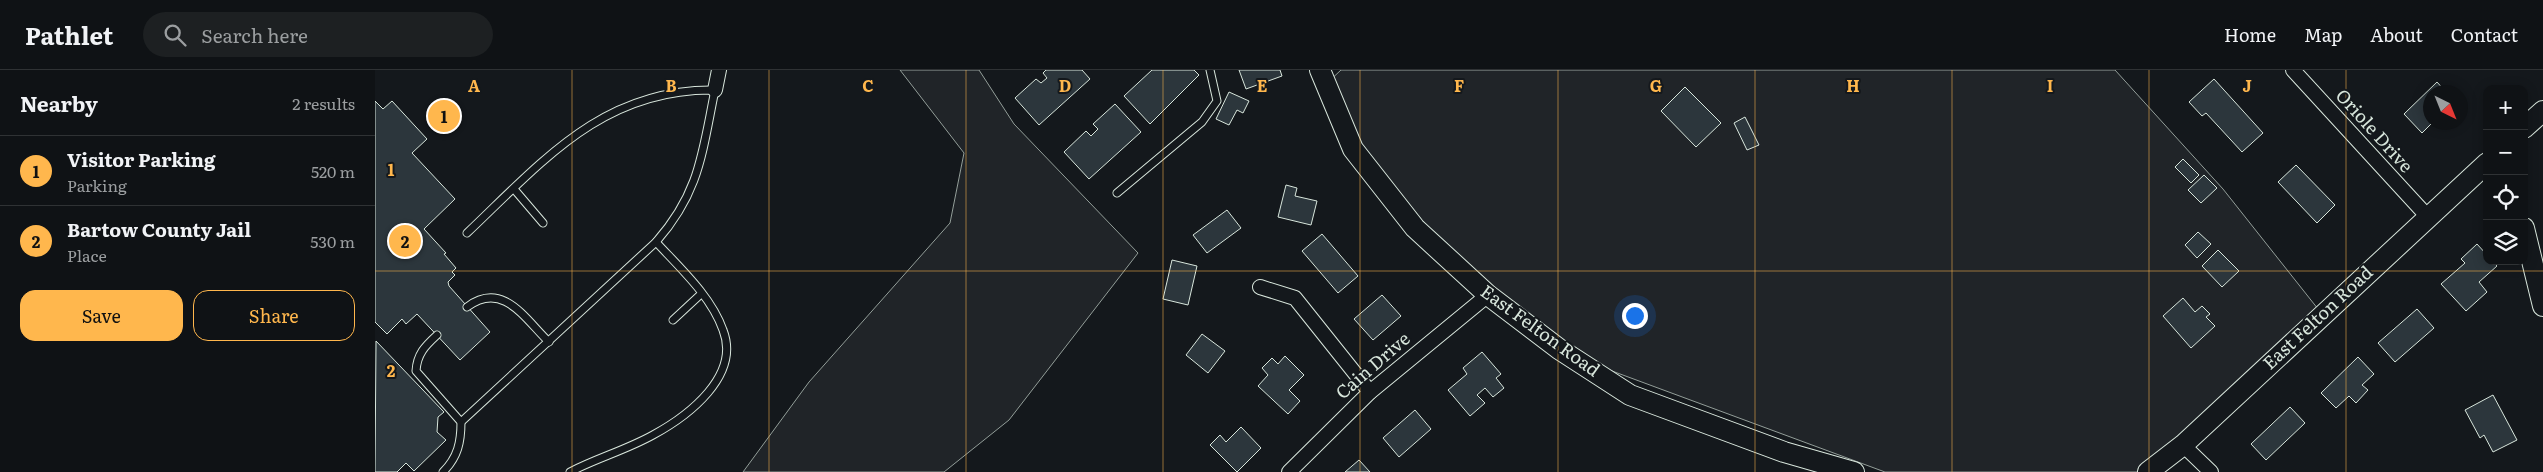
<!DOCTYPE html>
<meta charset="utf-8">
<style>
:root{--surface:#0f1215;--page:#1d2022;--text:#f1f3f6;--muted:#9b9ea0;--line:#2f3234;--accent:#ffb74d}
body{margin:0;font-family:Literata,serif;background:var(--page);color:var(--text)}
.controls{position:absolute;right:15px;top:15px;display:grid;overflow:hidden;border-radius:10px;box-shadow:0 2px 12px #0003}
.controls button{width:45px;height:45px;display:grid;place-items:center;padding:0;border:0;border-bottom:1px solid var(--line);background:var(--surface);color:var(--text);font:25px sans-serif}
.compass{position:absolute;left:2048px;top:15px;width:45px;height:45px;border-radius:50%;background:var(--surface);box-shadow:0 2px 12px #0003;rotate:137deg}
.you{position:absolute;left:1259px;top:245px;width:18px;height:18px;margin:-12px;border:4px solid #fff;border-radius:50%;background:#1a73e8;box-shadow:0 0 0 8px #1a73e833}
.badge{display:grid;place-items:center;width:32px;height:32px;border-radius:50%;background:var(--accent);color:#111;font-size:16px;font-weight:700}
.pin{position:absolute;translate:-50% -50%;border:2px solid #fff;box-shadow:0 1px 5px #0006}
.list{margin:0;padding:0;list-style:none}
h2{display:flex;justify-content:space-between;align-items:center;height:65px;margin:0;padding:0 20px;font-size:21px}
h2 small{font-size:16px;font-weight:400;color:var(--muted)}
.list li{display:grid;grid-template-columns:32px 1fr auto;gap:15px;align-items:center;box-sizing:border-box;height:70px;padding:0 20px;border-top:1px solid var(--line)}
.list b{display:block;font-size:19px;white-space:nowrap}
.list p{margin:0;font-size:16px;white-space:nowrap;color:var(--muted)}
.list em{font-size:16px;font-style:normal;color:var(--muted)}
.actions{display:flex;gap:10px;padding:15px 20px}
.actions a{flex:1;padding:11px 0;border:1px solid var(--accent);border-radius:15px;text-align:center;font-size:18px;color:var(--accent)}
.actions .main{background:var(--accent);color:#111}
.icon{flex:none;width:28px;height:28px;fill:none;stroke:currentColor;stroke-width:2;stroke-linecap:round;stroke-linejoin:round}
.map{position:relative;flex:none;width:2168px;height:402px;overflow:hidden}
header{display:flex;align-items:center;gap:30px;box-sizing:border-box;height:70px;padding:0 25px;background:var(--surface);border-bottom:1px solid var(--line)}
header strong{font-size:24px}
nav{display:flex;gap:28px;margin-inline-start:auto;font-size:18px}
.search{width:350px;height:45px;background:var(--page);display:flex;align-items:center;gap:12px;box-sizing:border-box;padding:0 18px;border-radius:28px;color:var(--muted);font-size:19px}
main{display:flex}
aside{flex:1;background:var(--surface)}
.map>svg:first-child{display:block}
.green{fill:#202428;stroke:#939e99}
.building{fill:#2c363c;stroke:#d8e6dc}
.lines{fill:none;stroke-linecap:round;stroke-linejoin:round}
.lane-casing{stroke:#d8e6dc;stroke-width:9}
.street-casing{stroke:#d8e6dc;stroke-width:16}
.secondary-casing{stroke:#d8e6dc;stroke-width:22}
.lane{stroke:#14181c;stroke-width:7}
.street{stroke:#14181c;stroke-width:14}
.secondary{stroke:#14181c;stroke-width:20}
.grid{fill:none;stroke:#ffb74d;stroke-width:1;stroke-opacity:0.55}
.labels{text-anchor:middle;stroke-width:4;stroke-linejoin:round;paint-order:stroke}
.street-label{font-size:18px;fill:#d8e6dc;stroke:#14181c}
.grid-label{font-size:16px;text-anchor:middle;font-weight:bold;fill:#ffb74d;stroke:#14181c;stroke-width:4;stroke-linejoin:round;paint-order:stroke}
</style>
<header>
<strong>Pathlet</strong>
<div class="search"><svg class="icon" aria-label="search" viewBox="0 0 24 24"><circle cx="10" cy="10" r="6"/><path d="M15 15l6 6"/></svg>Search here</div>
<nav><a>Home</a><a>Map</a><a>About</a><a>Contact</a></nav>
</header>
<main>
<aside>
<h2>Nearby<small>2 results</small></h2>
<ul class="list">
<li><span class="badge">1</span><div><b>Visitor Parking</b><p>Parking</p></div><em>520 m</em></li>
<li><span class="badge">2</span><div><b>Bartow County Jail</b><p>Place</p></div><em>530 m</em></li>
</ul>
<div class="actions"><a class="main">Save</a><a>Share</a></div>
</aside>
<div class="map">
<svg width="2168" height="402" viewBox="0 0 2168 402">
<rect width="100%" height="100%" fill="#14181c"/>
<g class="green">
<polygon points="525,0 604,0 639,54 763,183 634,350 569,402 368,402 434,312 575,153 589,83"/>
<polygon points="966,0 1740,0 1848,119 1947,244 1765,402 1510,402 1210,291 1113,225 987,82 951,14"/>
</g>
<g class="building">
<polygon points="671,0 707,0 715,9 664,55 640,28 661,9 666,13 672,8 668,3"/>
<polygon points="777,0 819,0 824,5 775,54 749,26"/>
<polygon points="864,0 905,0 907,6 871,19"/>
<polygon points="1839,9 1888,63 1867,82 1831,43 1827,46 1814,32"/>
<polygon points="2062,12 2071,22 2056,22 2056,52 2058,52 2047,63 2029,44"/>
<polygon points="1310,17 1346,53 1321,77 1286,41"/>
<polygon points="854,22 874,31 868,43 862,40 854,55 841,49"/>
<polygon points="0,31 8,39 17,31 52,69 37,83 80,129 49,159 71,183 69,184 81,198 77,202 80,205 73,212 74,216 115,262 85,290 42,244 31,254 27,249 12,264 0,252"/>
<polygon points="740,34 766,62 714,109 689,82 711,61 716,66 723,59 718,54"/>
<polygon points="1370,47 1384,75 1372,80 1359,53"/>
<polygon points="1808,89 1824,105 1816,113 1800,97"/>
<polygon points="1921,95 1960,135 1942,153 1903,112"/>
<polygon points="1829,105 1842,118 1826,133 1813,120"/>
<polygon points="911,115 922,118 920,126 942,131 936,155 903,147"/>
<polygon points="852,140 866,158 832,183 818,165"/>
<polygon points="1823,162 1836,174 1822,188 1810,175"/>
<polygon points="947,164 983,206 963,223 927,181"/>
<polygon points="2102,174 2112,185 2112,191 2117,191 2122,196 2104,212 2112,222 2091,241 2066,214 2090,193 2086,189"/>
<polygon points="1843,180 1864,201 1847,217 1827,196"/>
<polygon points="797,190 822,196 813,235 788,229"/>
<polygon points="1007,225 1026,246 998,270 979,249"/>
<polygon points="1808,228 1820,242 1827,236 1835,244 1831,247 1840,256 1816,278 1788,246"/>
<polygon points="2042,239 2059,258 2020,292 2003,273"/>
<polygon points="827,264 850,281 833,303 811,285"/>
<polygon points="1,271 69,342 63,347 62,362 71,370 39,401 31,393 22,402 0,402"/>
<polygon points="1107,282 1126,304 1121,308 1129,318 1118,327 1110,318 1102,325 1110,333 1095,346 1073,320 1092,304 1088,298"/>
<polygon points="910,286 929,305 914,320 925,331 913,344 883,316 893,305 887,298 897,288 903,294"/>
<polygon points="1983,287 1999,304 1987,315 1993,320 1981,333 1974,326 1961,338 1946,323"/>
<polygon points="2118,325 2142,370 2118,382 2109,365 2105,368 2090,340"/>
<polygon points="1915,337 1930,353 1891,390 1876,374"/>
<polygon points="1040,340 1056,359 1024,387 1008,368"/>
<polygon points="866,357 886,378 862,402 835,375 845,365 851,372"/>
<polygon points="984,390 995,402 970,402"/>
</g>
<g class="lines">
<defs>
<g id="lane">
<polyline points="139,119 168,153"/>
<polyline points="742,123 827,52 842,31 835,0"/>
<path d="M92,237C128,210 150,249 174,272"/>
<polyline points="298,250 326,224"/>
<path d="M62,265C50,276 42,284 41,301L86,352C86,372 83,387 68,402"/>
<path d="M86,352L281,172C325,122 327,83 340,20C228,18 167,92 92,163"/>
<path d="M195,402C222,388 251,380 278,365C313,346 366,306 348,260C336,226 305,198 281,172"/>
</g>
<g id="street">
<polyline points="1918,0 2053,147"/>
<polyline points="340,20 344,0"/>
<polyline points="885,217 920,228 995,322"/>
<polyline points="1808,375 1836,402"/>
<polyline points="914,402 995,322 1113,225"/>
</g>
<g id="secondary">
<polyline points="945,0 978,79 1040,158 1113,225 1184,279 1255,325 1409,382 1479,402"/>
<polyline points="2149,58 2168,41"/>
<polyline points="2149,158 2168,236"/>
<polyline points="1773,402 1808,375 2112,93"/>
</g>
</defs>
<use href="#lane" class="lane-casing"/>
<use href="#street" class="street-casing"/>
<use href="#secondary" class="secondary-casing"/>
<use href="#lane" class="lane"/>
<use href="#street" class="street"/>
<use href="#secondary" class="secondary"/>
</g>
<path class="grid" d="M197,0V402M394,0V402M591,0V402M788,0V402M985,0V402M1183,0V402M1380,0V402M1577,0V402M1774,0V402M1971,0V402M0,201H2168"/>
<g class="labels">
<g class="street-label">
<text transform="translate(1999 61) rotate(48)" y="6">Oriole Drive</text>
<text transform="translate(1943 248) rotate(-43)" y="6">East Felton Road</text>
<text transform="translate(1165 261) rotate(36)" y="6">East Felton Road</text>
<text transform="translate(998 296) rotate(-41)" y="6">Cain Drive</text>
</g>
</g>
<g class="grid-label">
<text x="99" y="22">A</text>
<text x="296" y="22">B</text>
<text x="493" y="22">C</text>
<text x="690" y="22">D</text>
<text x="887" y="22">E</text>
<text x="1084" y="22">F</text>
<text x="1281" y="22">G</text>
<text x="1478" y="22">H</text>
<text x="1675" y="22">I</text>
<text x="1872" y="22">J</text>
<text x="16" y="106">1</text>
<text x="16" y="307">2</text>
</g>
</svg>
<div class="controls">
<button>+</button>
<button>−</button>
<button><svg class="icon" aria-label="locate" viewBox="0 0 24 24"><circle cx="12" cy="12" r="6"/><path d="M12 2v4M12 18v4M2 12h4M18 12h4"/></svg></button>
<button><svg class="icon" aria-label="layers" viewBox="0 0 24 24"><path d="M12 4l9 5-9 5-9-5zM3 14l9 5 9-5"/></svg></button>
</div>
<svg class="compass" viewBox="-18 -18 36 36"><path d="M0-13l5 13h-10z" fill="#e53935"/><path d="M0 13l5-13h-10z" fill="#9b9ea0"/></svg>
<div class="you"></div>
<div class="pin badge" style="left:69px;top:46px">1</div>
<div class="pin badge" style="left:30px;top:171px">2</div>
</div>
</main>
